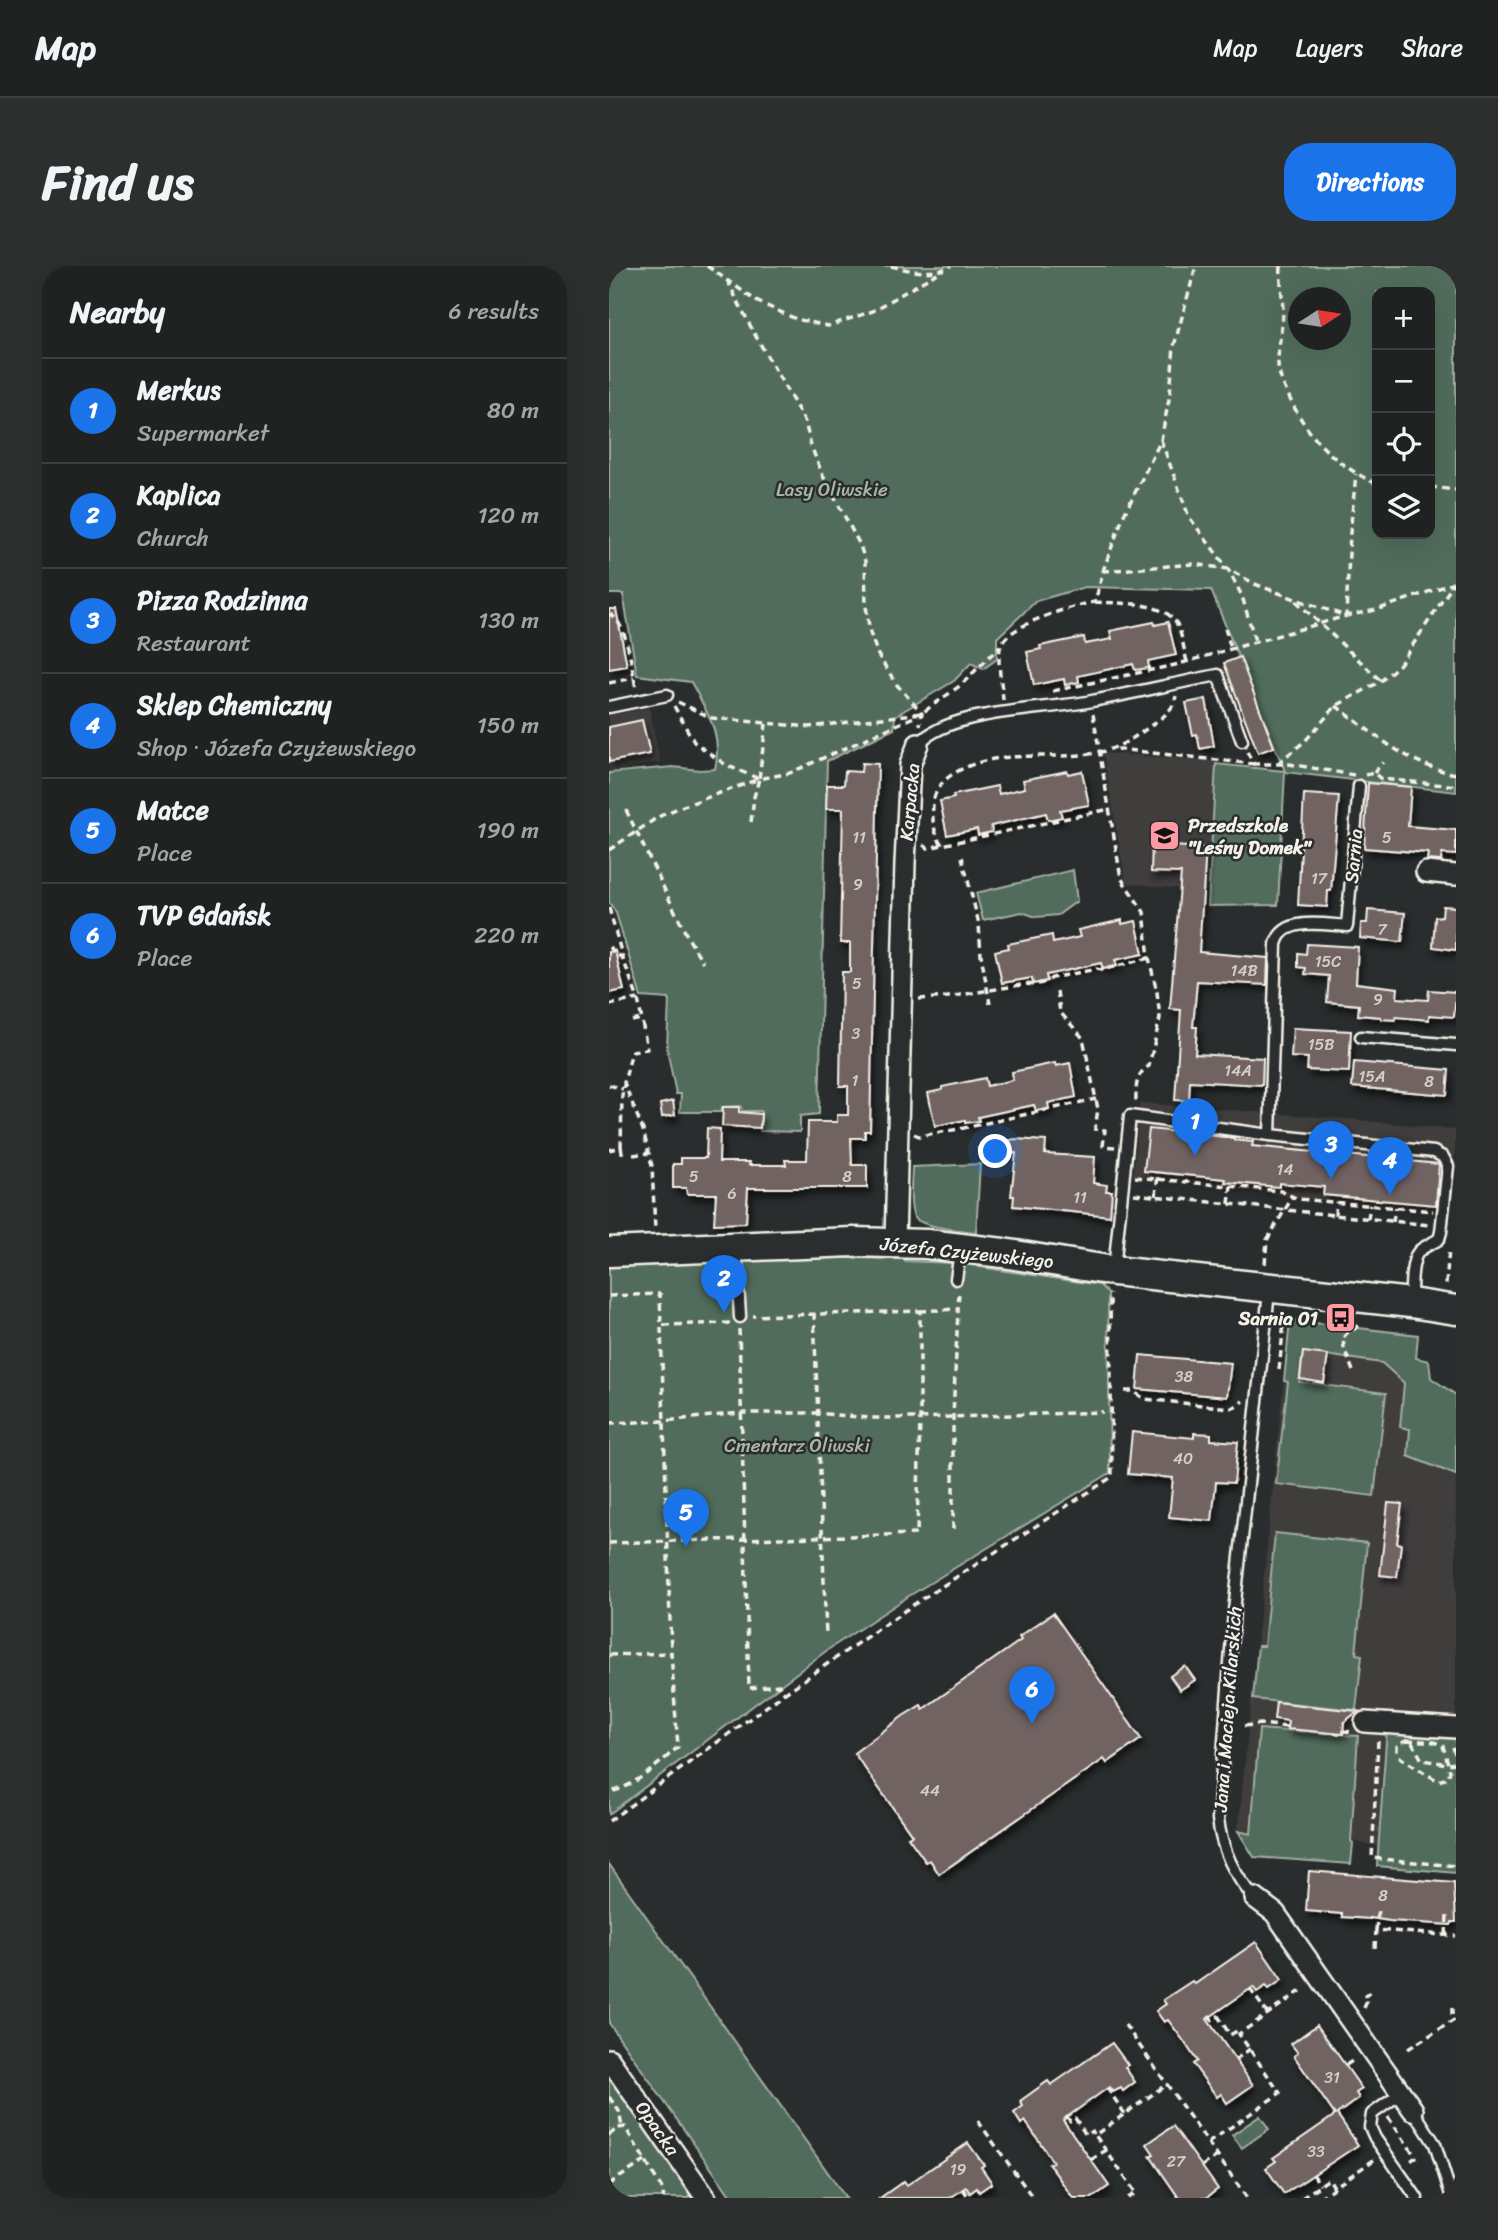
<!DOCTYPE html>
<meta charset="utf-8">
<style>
:root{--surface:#202222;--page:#2d2f2f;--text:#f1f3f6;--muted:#a2a4a5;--line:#3d3f40;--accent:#1a73e8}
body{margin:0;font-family:Sriracha,sans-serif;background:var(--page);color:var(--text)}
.controls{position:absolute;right:21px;top:21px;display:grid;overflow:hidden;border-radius:14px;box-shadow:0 7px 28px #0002}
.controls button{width:63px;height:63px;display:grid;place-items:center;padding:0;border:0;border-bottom:2px solid var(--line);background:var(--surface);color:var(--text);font:35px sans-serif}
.compass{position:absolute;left:679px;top:21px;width:63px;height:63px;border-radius:50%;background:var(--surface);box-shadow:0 7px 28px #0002;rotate:78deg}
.you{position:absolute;left:387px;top:886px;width:24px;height:24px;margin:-18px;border:5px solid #fff;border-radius:50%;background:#1a73e8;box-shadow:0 0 0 10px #1a73e833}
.badge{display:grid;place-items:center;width:46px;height:46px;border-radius:50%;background:var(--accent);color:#fff;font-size:23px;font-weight:700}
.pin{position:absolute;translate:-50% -58px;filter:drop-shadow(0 2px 4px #0008)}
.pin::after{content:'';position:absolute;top:37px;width:24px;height:21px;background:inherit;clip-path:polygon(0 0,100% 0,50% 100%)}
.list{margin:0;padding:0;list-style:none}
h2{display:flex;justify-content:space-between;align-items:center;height:91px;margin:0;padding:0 28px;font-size:30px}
h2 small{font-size:23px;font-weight:400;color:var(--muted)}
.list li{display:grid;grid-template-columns:46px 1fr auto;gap:21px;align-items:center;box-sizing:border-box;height:105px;padding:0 28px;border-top:2px solid var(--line)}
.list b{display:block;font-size:26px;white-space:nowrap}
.list p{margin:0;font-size:23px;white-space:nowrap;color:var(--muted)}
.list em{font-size:23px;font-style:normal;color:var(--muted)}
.icon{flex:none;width:38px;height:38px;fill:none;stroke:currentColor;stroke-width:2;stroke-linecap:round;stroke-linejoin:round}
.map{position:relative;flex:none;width:847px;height:1932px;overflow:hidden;border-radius:28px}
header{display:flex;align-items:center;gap:42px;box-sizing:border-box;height:98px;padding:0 35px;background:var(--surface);border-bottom:2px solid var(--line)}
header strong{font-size:33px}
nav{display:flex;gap:38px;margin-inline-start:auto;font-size:24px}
.intro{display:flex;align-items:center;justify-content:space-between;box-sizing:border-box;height:168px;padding:0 42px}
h1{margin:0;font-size:49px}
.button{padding:18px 32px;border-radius:28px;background:var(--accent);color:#fff;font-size:24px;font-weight:700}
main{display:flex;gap:42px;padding:0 42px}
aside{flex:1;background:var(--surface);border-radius:28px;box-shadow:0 7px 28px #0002}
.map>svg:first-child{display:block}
.built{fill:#403d3e}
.green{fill:#516c5c;stroke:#a2aea2;stroke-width:2;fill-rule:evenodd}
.building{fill:#726363;stroke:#f4f1e8;stroke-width:2;filter:url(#shadow)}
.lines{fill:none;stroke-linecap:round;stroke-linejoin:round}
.lane-casing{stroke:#f4f1e8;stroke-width:15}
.street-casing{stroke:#f4f1e8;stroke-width:24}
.secondary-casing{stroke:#f4f1e8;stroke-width:33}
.path{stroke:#f4f1e8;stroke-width:3.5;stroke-dasharray:7 5;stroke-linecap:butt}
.lane{stroke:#2a2d2e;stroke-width:10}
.street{stroke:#2a2d2e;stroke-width:19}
.secondary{stroke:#2a2d2e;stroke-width:28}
.labels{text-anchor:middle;stroke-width:5;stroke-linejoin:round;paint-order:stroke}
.number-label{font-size:16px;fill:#d4cec7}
.park-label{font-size:19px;fill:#abb5a9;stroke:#2a2d2e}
.street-label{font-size:19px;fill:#f4f1e8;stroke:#2a2d2e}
.poi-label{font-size:19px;font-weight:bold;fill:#f4f1e8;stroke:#2a2d2e;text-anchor:start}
</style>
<header>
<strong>Map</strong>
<nav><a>Map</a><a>Layers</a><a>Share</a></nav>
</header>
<div class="intro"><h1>Find us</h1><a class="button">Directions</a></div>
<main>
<aside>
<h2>Nearby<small>6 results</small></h2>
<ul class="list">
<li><span class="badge">1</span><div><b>Merkus</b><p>Supermarket</p></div><em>80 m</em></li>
<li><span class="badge">2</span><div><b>Kaplica</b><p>Church</p></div><em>120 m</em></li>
<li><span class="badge">3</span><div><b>Pizza Rodzinna</b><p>Restaurant</p></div><em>130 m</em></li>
<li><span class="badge">4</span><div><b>Sklep Chemiczny</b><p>Shop · Józefa Czyżewskiego</p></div><em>150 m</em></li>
<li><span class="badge">5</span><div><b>Matce</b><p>Place</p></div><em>190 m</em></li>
<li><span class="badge">6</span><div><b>TVP Gdańsk</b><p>Place</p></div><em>220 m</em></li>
</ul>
</aside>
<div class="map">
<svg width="847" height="1932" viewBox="0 0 847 1932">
<defs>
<filter id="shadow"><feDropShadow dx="3" dy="5.5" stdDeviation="3.5" flood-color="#0009"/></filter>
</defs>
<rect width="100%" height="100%" fill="#2a2d2e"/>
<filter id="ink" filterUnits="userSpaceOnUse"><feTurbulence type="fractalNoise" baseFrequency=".0143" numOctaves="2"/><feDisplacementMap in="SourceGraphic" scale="14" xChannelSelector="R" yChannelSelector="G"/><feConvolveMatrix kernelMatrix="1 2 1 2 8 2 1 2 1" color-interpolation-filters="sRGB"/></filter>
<g filter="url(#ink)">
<g class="built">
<polygon points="40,442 51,496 0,506 0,449"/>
<polygon points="494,487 607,495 600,626 517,617"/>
<polygon points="531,837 738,853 847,864 841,949 524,911"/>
<polygon points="681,1054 809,1069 807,1092 820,1095 822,1112 847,1129 847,1467 778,1462 769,1580 742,1575 642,1568 629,1565"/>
</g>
<g class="green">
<path d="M0,0H847V526L676,506L669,639L599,640L607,498L676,505L602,324L476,321L427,335L388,372V393L374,403L362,397L345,415L286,450L285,463L218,495L210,848L191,850V866L151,865L152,845H133L132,840L113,841L112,846H71L72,828H67L58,783L60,733L32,731L7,647L0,636V507L64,501L91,504L106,503C114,467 98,447 82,416L28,409L14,328H0ZM768,26H821V268H768ZM690,32H732V74H690Z"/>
<polygon points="464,604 468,635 449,649 427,651 413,646 374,654 367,627"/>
<path d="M371,898L367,966C354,964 315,962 306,952C299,943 303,913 303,901Z"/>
<polygon points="200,991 296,993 296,995 370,998 370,1001 491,1019 499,1028 501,1207 300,1330 217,1385 0,1548 0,1001"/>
<polygon points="681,1054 809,1069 807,1092 820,1095 822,1112 847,1129 847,1209 799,1190 801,1163 791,1161 795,1117 773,1097 694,1086 690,1116 777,1127 765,1230 667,1218 679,1116 675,1115"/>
<polygon points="666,1267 758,1277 747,1388 753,1389 747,1444 644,1433 649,1380 655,1380"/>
<polygon points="778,1462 847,1467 847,1607 768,1600"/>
<polygon points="650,1463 749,1470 742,1575 744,1577 742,1598 645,1591 629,1565 642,1568"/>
<polygon points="0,1598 237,1932 123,1932 0,1757"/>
<polygon points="0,1810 82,1926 80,1932 0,1932"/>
<polygon points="651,1850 660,1863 633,1882 623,1869"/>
</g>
<g class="building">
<polygon points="0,343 7,343 18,400 0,403"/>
<polygon points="545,356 546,359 559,356 567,389 539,395 540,402 526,404 524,398 469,410 470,416 456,419 455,413 425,419 418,386 432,383 431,380 475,371 476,378 503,373 501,365"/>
<polygon points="631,391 665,481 649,487 615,397"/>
<polygon points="597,433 605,480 591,483 588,468 584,469 577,437"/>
<polygon points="33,454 41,488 0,496 0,461"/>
<polygon points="253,497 269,498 261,865 256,865 256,872 242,872 243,899 258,899 258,922 139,922 137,957 105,958 107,928 78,928 77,922 64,922 64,898 72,898 72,892 97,892 98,862 111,863 110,896 141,896 140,899 177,899 176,894 198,894 199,856 228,856 228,849 239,849 239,820 231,820 233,706 241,706 241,677 231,677 234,543 217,543 218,519 235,519 236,505 252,506"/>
<polygon points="458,505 459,508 473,505 480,539 451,544 453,551 439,554 437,547 382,560 383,566 369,569 368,563 338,569 331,535 345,532 344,529 388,520 390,528 416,522 414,514"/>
<polygon points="759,517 802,521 799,560 847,564 847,589 833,588 832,595 818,594 819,587 755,582"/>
<polygon points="695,528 730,530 722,625 719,625 718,641 689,639"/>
<polygon points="543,579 597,582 590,686 659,692 658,719 588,715 584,761 588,761 586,788 654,792 653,819 581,815 580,835 566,834 572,744 561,743 572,607 542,606"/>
<polygon points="834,640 847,641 847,684 824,681 826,651 833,650"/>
<polygon points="759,644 796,647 793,676 751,672 752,657 758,657"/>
<polygon points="513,654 513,658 527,655 534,688 506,694 508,700 494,703 492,697 437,709 438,715 424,718 423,712 393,717 386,685 400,682 399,678 443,669 444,677 471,671 469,664"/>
<polygon points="698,678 749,681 747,717 789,722 788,732 819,734 820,724 847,726 845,751 820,749 820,754 787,751 786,754 772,753 772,751 749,749 750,739 718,736 720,710 696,708 697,702 689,701 689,687 697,688"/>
<polygon points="6,685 15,724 0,727 0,686"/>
<polygon points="684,762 742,765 740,806 698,804 699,792 682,791"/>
<polygon points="745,796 840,804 838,829 743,821"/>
<polygon points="446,797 447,800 461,797 467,831 439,837 440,843 427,845 425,839 369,851 370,855 356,857 356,854 326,860 319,827 333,824 333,821 376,812 378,820 404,814 403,806"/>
<polygon points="64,835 66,849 53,851 51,838"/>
<polygon points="114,841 130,841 130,846 152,848 151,862 113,860"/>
<polygon points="540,863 625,872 625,874 644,876 643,880 830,898 827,939 714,929 715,921 670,917 670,921 616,916 617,913 535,905"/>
<polygon points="406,873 437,875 436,888 486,891 484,917 498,919 497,925 503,925 501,950 404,940 405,930 402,930 407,887 370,888 369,882"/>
<polygon points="694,1086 719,1089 715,1117 691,1113"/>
<polygon points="531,1089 622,1097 618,1131 528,1123"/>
<polygon points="523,1166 585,1172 585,1167 602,1168 602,1174 629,1176 625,1217 607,1216 603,1255 560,1251 564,1212 519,1208"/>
<polygon points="779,1237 793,1238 788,1277 792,1278 788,1311 771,1309"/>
<polygon points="444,1347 532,1473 498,1497 495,1493 330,1608 321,1594 317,1596 299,1571 303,1569 245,1487 294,1450 312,1439 314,1443 412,1374 410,1371"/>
<polygon points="576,1400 586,1414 571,1424 561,1410"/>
<polygon points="667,1436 709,1441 749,1445 735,1456 734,1468 678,1463 679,1455 665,1453"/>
<polygon points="700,1605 845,1617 847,1656 843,1656 842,1659 781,1655 761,1652 761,1653 733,1651 733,1648 697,1645"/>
<polygon points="647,1676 673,1714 660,1723 657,1720 648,1726 644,1721 598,1753 644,1819 618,1837 612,1828 608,1831 584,1798 588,1795 574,1774 559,1754 555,1756 547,1745 557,1738 554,1734 583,1715 586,1718"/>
<polygon points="708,1759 753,1823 747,1827 750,1832 728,1848 749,1879 675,1928 657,1902 667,1895 664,1892 726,1849 685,1790 689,1787 682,1778"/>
<polygon points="503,1777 519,1799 516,1801 526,1816 514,1825 512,1822 504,1826 500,1821 454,1854 500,1920 483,1932 464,1932 440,1898 444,1896 430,1875 416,1855 412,1858 405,1847 414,1840 411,1835 439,1815 442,1819"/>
<polygon points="564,1860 609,1923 597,1932 570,1932 541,1890 545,1888 538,1878"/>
<polygon points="359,1877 375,1899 372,1901 383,1917 370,1926 368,1922 361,1927 357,1921 341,1932 271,1932 295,1915 298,1919"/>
</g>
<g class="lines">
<defs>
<g id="lane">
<polyline points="0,441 58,429"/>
<path d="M309,478C343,442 435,445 483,435C526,427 567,417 609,409L633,475"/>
<polyline points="752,771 847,779"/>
<path d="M661,869L825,886L834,891L839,900L832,966L830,973C824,977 814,981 810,985C801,995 802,1024 802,1036"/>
<polyline points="127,982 131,1051"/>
<path d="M505,1003L521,850L661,869L667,678C668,675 669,671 672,668C685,652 720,659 738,660L750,520"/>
<polyline points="347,1013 351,986"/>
<path d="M646,1632C625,1611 612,1581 609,1553L625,1345L660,1026"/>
<polyline points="792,1827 763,1848 761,1861 766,1872 808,1932"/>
<polyline points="804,1844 826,1878 843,1932"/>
</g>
<g id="street">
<polyline points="817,606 847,609"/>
<polyline points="286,976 296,597 301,499 309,478"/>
<polyline points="756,1456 847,1462"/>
<polyline points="646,1632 666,1647 804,1844"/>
<polyline points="0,1793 97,1932"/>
</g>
<polyline id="secondary" points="0,986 244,976 318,978 394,987 505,1005 802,1037 847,1044"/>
</defs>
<use href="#lane" class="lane-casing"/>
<use href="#street" class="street-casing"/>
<use href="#secondary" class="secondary-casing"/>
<g class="path">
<polyline points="98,0 149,36 187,53 219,60 264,45 335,3"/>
<path d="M282,0C303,5 322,10 342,0"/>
<path d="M672,0C671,15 673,28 674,43C674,61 669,79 669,97C669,110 676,122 681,133C701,174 727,199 768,218"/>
<polyline points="118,14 145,67 196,156 202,180 214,210 251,279 256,295 257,340 261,367 269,389 288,419 313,447 311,459"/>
<polyline points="552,174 580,251 619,303 633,330 646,375"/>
<polyline points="821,221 847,224"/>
<polyline points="494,305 585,298 619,303 646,318 686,333 737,350 767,344 845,317"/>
<polyline points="687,335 772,415"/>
<path d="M486,336C509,338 554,334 568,358C573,369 575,384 578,396"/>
<path d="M0,348C18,354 23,404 27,422"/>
<polyline points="616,362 622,383"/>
<polyline points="0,417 25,412"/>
<polyline points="444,425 566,399 737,350 741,267 747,208"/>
<path d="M394,434C393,418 387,394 392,379C400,358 466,339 486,336L495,302L514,251L552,174L561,128L565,80L587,0"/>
<polyline points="69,436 103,452 200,461 313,447 352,419 391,380"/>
<polyline points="65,440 85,476 117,499 150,513 181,507 307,450"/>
<path d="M727,440C765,468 799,499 847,508"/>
<path d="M484,448L512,612L535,646L540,692L548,726L551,752L540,800C525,809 527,824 527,839"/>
<polyline points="508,483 645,498"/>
<polyline points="638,486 645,498 680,498 745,509"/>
<polyline points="669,497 696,475 727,440 772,415 791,398 847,314"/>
<polyline points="765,507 774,496"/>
<polyline points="756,509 765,507 772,513 847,520"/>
<polyline points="17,544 79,672 94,696"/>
<polyline points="142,556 145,531 150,513"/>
<polyline points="314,579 319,582 501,543"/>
<path d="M333,579C324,565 323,554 324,538C325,525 333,515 344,508C386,482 435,494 481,488C504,485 521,475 540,461C552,452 564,446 567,430"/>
<polyline points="0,584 49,551 69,542 150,513 157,458"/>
<polyline points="353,591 370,658 372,689 381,738"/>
<polyline points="0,642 14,693 29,733 38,783 23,785 15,817 34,864 43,900 46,963"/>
<polyline points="0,681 14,693"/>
<polyline points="448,725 451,746 474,772 489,843 486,863 496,864 494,880 507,881"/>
<path d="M310,733L339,731L418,718C426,720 436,717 443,712L487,703L492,704L540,692"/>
<polyline points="0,739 29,733"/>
<polyline points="23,755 32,753"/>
<polyline points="0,819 14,823"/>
<polyline points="305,868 310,870 355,862 487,833"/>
<polyline points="12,881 14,891"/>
<polyline points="0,884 12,881 13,830 15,819"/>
<polyline points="24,889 39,887"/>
<polyline points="526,911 672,925 689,933 824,945"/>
<polyline points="525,928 820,959"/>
<polyline points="547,930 549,906"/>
<polyline points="620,938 622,920"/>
<polyline points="726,949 727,936"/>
<polyline points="759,953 761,939"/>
<polyline points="784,956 786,941"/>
<polyline points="656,998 658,974 684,930"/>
<polyline points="837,1018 840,983"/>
<path d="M0,1030L51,1028L62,1387L69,1481C51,1497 24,1522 0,1526"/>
<polyline points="311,1045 349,1043"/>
<polyline points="205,1047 217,1369"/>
<polyline points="54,1059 121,1057"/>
<polyline points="130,1063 140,1422 170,1419 176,1427"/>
<polyline points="670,1104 676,1047"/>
<polyline points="744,1105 735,1082 734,1072 738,1067 747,1062 750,1054"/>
<polyline points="516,1125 523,1125 536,1133 622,1142 627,1140 634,1135"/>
<polyline points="0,1157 55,1155 132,1147 207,1147 260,1152 311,1152 494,1146"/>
<polyline points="344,1263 344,1150 350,1024"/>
<polyline points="0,1277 308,1268 311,1152 311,1045 144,1050"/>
<polyline points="0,1389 62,1387"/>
<polyline points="635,1460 652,1458 678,1461"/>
<polyline points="734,1465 743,1466"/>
<polygon points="798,1474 826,1476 834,1480 841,1505 839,1512 829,1515 792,1492 788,1487 788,1480 792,1476"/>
<polyline points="769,1475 763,1592 847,1600"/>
<polyline points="803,1476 813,1494 839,1498 847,1497"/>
<polyline points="844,1481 847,1491"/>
<polyline points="0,1555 176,1427 301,1341 503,1211 501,1028"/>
<polyline points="767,1664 769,1645"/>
<polyline points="837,1669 838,1650"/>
<polyline points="766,1682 767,1664 847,1670"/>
<polyline points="641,1723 659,1748"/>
<polyline points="755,1742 758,1735 756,1730 764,1724"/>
<polyline points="843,1742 843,1754"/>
<polyline points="600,1749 603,1754 609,1750 621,1769 628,1765 630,1768"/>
<polyline points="516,1759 638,1932"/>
<polyline points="799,1783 847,1753"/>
<polyline points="626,1794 641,1783"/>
<polyline points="737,1799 745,1794"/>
<polyline points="498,1822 516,1848"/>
<polyline points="0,1831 10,1845 13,1861"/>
<polyline points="457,1850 461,1855 466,1852 477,1869 483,1865 486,1869"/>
<polyline points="779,1851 807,1891 799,1897"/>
<polyline points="369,1855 424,1932"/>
<polyline points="0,1869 9,1862 16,1861 55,1926 54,1932"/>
<polyline points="599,1877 671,1827 630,1768 696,1722"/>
<polyline points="482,1894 497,1884"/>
<polyline points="593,1900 608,1890"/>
<polyline points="704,1908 711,1919"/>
<polyline points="0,1918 36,1895"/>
<polyline points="0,1923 6,1932"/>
<polyline points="354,1923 360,1932"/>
<polyline points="519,1932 527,1927 486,1869 558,1818"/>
<polyline points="693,1932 720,1913 725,1921"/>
<polyline points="710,1932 766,1893"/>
</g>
<use href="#lane" class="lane"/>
<use href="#street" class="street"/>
<use href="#secondary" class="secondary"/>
</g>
</g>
<defs>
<symbol id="school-square" viewBox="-11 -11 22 22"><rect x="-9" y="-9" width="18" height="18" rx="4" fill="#ff9aa2" stroke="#2a2d2e"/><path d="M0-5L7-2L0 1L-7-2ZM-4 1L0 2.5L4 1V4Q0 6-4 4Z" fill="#111"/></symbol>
<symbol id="bus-square" viewBox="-11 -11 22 22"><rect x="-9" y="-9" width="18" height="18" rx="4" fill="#ff9aa2" stroke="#2a2d2e"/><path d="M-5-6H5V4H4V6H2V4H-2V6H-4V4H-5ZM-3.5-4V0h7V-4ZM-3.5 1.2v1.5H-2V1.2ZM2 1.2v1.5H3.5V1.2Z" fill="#111"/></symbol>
</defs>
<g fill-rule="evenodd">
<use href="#school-square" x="538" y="552" width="35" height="35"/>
<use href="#bus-square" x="714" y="1034" width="35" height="35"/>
</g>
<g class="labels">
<g class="number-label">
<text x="250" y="577">11</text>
<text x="778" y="577">5</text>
<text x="710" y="618">17</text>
<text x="249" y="624">9</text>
<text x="773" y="669">7</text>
<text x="719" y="701">15C</text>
<text x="635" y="710">14B</text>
<text x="248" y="723">5</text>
<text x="769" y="739">9</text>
<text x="247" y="773">3</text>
<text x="712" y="784">15B</text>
<text x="629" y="810">14A</text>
<text x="763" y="816">15A</text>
<text x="246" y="820">1</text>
<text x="820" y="821">8</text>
<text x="676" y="909">14</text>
<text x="85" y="916">5</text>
<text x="238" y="916">8</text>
<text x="123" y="933">6</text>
<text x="471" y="937">11</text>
<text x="575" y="1116">38</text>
<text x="574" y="1198">40</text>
<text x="321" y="1530">44</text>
<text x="774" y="1635">8</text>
<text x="723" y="1817">31</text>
<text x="707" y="1891">33</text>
<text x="567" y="1901">27</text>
<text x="349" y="1909">19</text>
</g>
<g class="park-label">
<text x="223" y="230">Lasy Oliwskie</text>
<text x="188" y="1186">Cmentarz Oliwski</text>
</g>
<g class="street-label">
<text transform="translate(300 536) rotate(-85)" y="7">Karpacka</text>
<text transform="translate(744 590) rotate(-85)" y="7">Sarnia</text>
<text transform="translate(358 986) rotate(6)" y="7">Józefa Czyżewskiego</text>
<text transform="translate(618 1443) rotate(-86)" y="7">Jana i Macieja Kilarskich</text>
<text transform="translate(49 1862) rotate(55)" y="7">Opacka</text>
</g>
<g class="poi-label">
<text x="579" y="566">Przedszkole<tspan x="579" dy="22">"Leśny Domek"</tspan></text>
<text x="709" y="1059" text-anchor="end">Sarnia 01</text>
</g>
</g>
</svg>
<div class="controls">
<button>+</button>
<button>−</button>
<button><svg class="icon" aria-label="locate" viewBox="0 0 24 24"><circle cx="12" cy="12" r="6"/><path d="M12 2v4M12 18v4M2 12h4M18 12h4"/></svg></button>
<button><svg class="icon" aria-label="layers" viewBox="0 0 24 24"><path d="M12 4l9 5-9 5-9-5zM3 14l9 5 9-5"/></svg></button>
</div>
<svg class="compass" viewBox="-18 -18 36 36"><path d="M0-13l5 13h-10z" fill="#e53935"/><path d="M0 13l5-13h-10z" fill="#a2a4a5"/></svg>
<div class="you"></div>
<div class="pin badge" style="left:586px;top:890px">1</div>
<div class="pin badge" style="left:115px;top:1047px">2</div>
<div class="pin badge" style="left:722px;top:913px">3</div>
<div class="pin badge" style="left:781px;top:929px">4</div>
<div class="pin badge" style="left:77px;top:1281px">5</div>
<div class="pin badge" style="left:423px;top:1458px">6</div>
</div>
</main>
